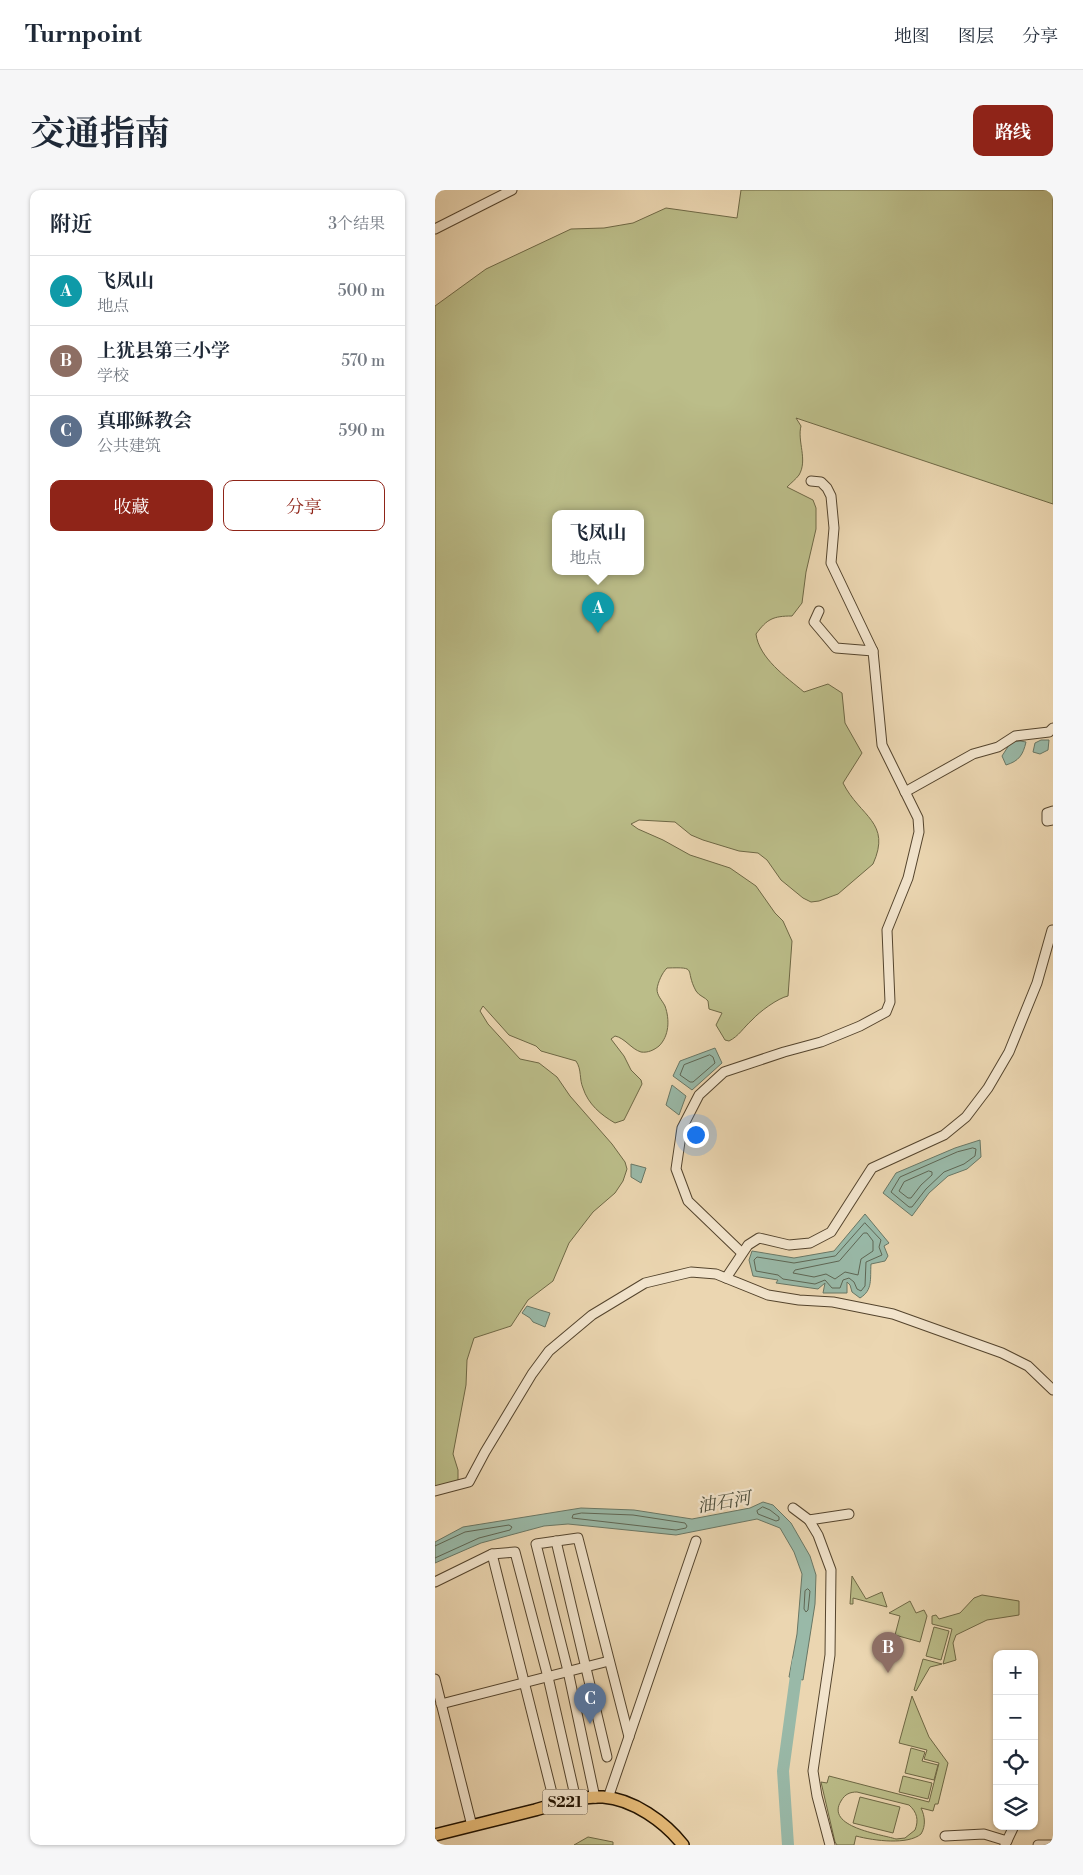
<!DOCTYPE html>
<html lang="zh">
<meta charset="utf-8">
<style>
:root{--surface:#fff;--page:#f6f6f7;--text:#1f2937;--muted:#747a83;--line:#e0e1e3;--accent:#8f2418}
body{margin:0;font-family:"Libre Bodoni","Noto Serif SC",serif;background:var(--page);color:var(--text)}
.controls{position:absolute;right:15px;bottom:15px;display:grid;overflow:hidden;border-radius:10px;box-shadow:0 1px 4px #0004}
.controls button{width:45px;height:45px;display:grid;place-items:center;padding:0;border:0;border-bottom:1px solid var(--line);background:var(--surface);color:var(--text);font:25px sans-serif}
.you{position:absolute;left:260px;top:944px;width:18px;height:18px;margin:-12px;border:4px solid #fff;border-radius:50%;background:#1a73e8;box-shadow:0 0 0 8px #1a73e833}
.badge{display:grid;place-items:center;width:32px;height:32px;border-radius:50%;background:var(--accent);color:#fff;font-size:16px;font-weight:700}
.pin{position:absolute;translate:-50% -41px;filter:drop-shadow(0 1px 2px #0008)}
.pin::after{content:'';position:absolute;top:26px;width:18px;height:15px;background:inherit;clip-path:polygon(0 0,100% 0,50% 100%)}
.popup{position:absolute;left:117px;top:320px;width:92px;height:65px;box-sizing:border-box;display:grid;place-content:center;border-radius:10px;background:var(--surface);filter:drop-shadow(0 1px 4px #0005);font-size:16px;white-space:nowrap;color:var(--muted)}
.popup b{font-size:19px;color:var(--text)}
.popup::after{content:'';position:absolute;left:50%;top:100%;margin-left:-10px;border:10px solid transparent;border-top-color:var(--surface)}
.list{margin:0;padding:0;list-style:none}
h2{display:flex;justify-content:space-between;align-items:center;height:65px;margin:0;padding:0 20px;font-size:21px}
h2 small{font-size:16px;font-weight:400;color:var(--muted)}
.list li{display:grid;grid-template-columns:32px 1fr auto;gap:15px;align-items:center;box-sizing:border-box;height:70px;padding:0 20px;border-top:1px solid var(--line)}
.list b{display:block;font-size:19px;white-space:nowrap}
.list p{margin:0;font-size:16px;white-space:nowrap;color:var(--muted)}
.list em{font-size:16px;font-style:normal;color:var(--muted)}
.actions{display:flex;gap:10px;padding:15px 20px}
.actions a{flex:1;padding:11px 0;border:1px solid var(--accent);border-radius:10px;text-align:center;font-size:18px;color:var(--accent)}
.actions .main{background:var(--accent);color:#fff}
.icon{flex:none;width:28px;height:28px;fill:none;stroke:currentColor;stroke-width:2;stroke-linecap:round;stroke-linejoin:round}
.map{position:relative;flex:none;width:618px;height:1655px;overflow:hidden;border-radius:10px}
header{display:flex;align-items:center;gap:30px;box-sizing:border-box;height:70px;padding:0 25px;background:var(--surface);border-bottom:1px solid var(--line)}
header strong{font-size:24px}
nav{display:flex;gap:28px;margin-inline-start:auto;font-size:18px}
.intro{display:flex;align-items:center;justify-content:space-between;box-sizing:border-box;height:120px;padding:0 30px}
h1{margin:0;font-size:35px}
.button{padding:12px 22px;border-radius:10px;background:var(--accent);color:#fff;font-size:18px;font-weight:700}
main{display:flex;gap:30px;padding:0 30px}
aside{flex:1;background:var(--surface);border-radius:10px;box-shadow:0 1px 4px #0004}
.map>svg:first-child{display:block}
.green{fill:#bbbd89;stroke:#6e6845;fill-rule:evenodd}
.water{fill:#99b9a8;stroke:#697765}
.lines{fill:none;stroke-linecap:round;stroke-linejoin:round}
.shore{stroke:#5e6654;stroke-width:1}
.river{stroke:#99b9a8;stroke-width:12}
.minor-casing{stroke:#54442d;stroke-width:11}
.major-casing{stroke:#221301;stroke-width:14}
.minor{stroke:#f2e4cc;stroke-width:9}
.major{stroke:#e6bb78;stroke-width:11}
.labels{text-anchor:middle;stroke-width:4.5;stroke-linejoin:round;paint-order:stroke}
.shield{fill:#f2e4cc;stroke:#60523e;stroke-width:1}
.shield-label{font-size:15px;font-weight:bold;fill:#221301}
.water-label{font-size:18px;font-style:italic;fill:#4c4d3b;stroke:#f2e4cc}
</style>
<header>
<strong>Turnpoint</strong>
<nav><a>地图</a><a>图层</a><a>分享</a></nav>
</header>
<div class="intro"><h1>交通指南</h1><a class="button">路线</a></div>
<main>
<aside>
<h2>附近<small>3个结果</small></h2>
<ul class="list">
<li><span class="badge" style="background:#0f9aa8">A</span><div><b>飞凤山</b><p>地点</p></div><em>500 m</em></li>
<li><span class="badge" style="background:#8d6e63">B</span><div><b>上犹县第三小学</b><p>学校</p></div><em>570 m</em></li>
<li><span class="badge" style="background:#5c6f8a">C</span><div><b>真耶稣教会</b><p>公共建筑</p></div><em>590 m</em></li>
</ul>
<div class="actions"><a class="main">收藏</a><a>分享</a></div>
</aside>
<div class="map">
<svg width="618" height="1655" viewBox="0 0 618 1655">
<rect width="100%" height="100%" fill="#ebd6b1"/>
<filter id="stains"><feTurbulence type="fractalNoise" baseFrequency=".004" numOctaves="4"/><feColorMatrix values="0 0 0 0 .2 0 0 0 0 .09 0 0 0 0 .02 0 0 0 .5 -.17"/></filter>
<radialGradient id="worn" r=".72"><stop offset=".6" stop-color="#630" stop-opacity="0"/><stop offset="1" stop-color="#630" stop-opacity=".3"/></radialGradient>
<g class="green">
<path d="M306,0H618V314L361,228L366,236C362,251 373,270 364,285C361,289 356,293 352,297L378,310L381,318V339L371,382L367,413L357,426C338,426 332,429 321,444C324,468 351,487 369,502L393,494L407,503L410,533L427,563L408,593C425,627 457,632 438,674L403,704L384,711L376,712L368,708L346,690L332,670L323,663L304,661L268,650L256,645L240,632L204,630L196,634L203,639L228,650L255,665L295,678L321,696L340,723L348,731L357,751L353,806C343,808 324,822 317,830C308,838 304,846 294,851L290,850L281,835L287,823L274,819L273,811C270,807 264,806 261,801C249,779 264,777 232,778C227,783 223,792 222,799C222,806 227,810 230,816C235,830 234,846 224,856C219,860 213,863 206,862C196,859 190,848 180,846L176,849L189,866L196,880L206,890L207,894L189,930L180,933C166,925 153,914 148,898C144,889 147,880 141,871L106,861L101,856L74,845L48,816L45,821L53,834L85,869L104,873L122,887L135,906L177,954L190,972L192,979L188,991L180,1003L158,1022L134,1053L118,1091L93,1110L76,1136L39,1148L32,1170L31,1195L18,1264L23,1280V1296L9,1303L0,1297V116L51,79L136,39L169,38L198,33L231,18L302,28ZM120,324H206V382H120Z"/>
<polygon points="417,1386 431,1409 447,1402 452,1417 418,1408 418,1414 415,1414"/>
<polygon points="547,1405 584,1411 584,1425 552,1430 521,1445 518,1453 521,1470 508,1474 517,1439 497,1434 497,1426 501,1425 504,1429 525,1423 539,1408"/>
<polygon points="475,1411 481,1423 489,1420 492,1426 485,1452 460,1445 465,1426 454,1423"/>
<polygon points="499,1437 514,1441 506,1470 491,1466"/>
<polygon points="488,1469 507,1474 495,1477 481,1501 479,1500"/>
<path d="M477,1506L494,1547L513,1573L503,1614H500L498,1621L486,1618C490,1626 491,1636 486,1644C473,1655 440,1651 421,1646L419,1655H402L400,1652L386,1592L392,1593L394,1586L494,1612L504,1573L489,1569L492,1560L464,1553ZM422,1602L474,1615C482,1622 484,1630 480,1640L470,1648L461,1649C445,1644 390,1637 406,1611C410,1604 415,1602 422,1602Z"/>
<polygon points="476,1558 490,1562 487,1571 503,1575 499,1590 470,1583"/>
<polygon points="468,1586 497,1593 493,1609 464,1602"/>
<polygon points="425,1607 465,1617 458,1643 418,1633"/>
<polygon points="153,1647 178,1652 178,1655 139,1655"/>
</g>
<g class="water">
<polygon points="606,550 614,550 613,560 605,564 598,562 600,553"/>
<path d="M585,551L591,552C588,565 584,571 571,575L567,566L576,552Z"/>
<polygon points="280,858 287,873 257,900 238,886 245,871"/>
<polygon points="237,895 251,906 244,925 231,915"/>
<polygon points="545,950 546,967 532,979 513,986 494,1003 477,1026 448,1003 461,983 520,958"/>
<polygon points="196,974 211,978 206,993 196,987"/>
<path d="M430,1024L454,1053L449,1056L453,1066L450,1071L436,1074C435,1089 438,1100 425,1108L417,1102L415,1095L412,1092V1103H388L390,1093L383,1099L341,1093L343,1090L318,1086L314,1070L317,1061L359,1068L399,1061Z"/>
<polygon points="92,1116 115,1123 110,1137 98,1132 95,1128 87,1123"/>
<polygon points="328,1312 338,1315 356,1333 375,1366 381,1385 380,1414 368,1490 354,1487 362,1444 367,1384 359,1362 345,1338 322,1329 241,1345 133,1334 109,1336 46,1353 0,1373 0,1352 28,1337 146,1318 199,1320 257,1329 315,1318"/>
</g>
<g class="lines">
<g class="shore">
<polygon points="275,865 278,867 280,873 258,892 255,892 245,885 249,875"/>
<polygon points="538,958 541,959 540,966 529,974 509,982 491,999 477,1017 474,1017 456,1002 465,987 522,962"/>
<polygon points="494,981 497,982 497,985 486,995 476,1008 473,1008 464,1001 469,992"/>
<polygon points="430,1033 446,1050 444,1057 447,1065 431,1072 430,1096 426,1101 422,1099 419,1092 414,1088 408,1090 405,1098 397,1098 390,1090 380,1094 348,1089 343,1085 321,1081 319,1070 322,1067 359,1073 400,1066"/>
<polygon points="429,1043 432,1043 438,1051 438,1061 426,1069 423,1085 410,1082 400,1089 391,1084 379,1087 358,1083 360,1080 404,1071"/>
<polygon points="328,1317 335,1320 344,1327 344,1330 341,1331 323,1324 322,1321"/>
<polygon points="147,1323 198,1325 250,1333 252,1336 251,1338 241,1340 137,1328 138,1325"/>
<polyline points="0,1356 30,1342 74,1335 77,1337 75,1340 44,1348 0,1368"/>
<polygon points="373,1399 375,1401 373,1420 371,1422 369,1419 370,1401"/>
</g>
<polyline class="river" points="353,1655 348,1581 363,1471"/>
<defs>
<g id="minor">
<polyline points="0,39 77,0"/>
<polyline points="376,291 386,292 392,298 396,306 399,338 396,373 438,461"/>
<polyline points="470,602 538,564 563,557 580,546 614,542 618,538"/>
<polyline points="618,621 612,623 612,631 618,630"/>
<polyline points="307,1063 253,1011 241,979 247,938 264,905 289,882 349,862 386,852 425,836 451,822 455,812 452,740 473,688 484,642 483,628 447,555 438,461 401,458 379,432 384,421"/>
<polyline points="291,1088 313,1055 324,1048 354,1055 375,1053 396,1042 437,978 509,945 531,927 553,898 574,862 602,793 617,740"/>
<polyline points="0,1301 34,1292 50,1262 97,1184 114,1161 157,1125 210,1093 256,1082 281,1084 333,1105 364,1110 398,1112 458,1124 567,1163 593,1176 618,1200"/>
<polyline points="358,1318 374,1330 383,1345 396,1380 395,1465 378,1581 382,1606 395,1655"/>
<polyline points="374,1330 414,1324"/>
<polyline points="121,1351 172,1567"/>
<polyline points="57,1364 120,1615"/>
<polyline points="0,1392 57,1364 80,1362 113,1487 141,1610"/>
<polyline points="0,1489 37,1636"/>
<polyline points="6,1514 174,1471"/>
<polyline points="160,1608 133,1481 101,1354 143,1348 194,1547"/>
<polyline points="173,1608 261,1351"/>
<polyline points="510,1646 549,1644 572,1651"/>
<polyline points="570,1655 579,1636"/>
<polyline points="603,1655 618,1655"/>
</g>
<path id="major" d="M0,1645C33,1637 67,1628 100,1620C121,1614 145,1606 168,1607C198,1609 230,1632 248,1655"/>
</defs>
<use href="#minor" class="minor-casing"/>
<use href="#major" class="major-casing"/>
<use href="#minor" class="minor"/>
<use href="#major" class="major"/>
</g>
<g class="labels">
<rect class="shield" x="107.5" y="1599.5" width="45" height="25" rx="4"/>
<g class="shield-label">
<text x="130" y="1617">S221</text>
</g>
<g class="water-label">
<text transform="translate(289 1312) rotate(-9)" y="6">油石河</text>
</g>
</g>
<rect width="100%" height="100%" filter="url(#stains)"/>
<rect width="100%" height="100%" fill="url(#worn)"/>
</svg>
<div class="controls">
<button>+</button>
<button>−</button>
<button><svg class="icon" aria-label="locate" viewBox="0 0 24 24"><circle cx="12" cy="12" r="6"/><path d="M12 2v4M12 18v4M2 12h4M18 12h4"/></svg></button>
<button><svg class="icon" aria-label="layers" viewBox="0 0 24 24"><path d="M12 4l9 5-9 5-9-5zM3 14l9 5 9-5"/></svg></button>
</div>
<div class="you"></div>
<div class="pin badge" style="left:163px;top:443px;background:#0f9aa8">A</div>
<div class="popup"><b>飞凤山</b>地点</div>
<div class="pin badge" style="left:453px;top:1483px;background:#8d6e63">B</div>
<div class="pin badge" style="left:155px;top:1534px;background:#5c6f8a">C</div>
</div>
</main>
